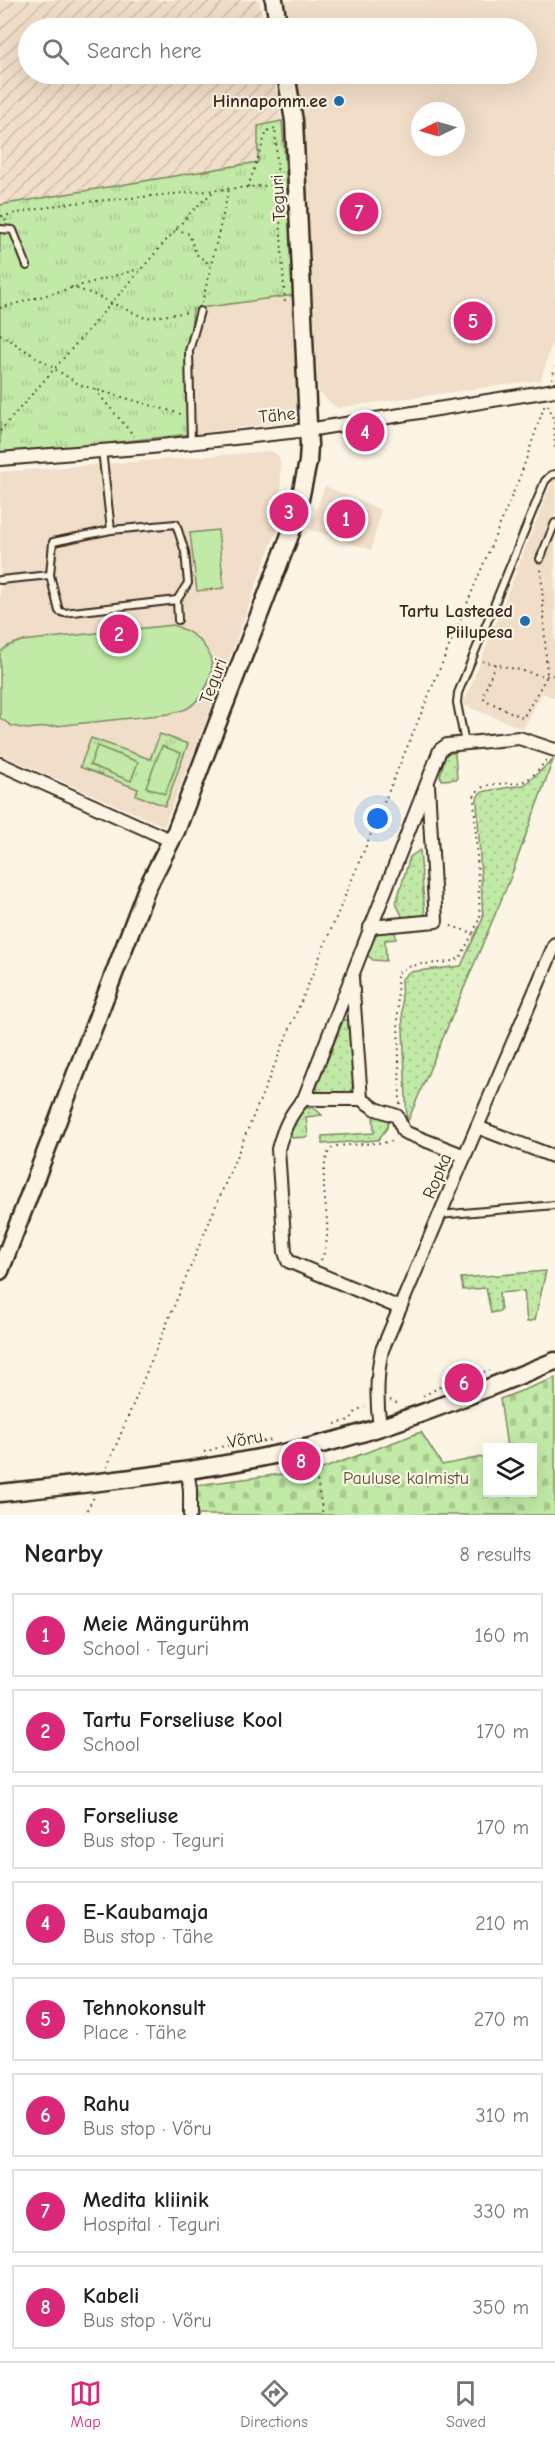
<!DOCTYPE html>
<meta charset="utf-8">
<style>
:root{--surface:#fff;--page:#f6f6f6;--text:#202124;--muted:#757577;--line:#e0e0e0;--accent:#db2777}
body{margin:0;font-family:"Comic Neue",sans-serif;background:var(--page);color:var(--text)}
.controls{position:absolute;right:18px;bottom:18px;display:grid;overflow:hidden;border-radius:0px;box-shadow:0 6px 24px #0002}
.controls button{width:54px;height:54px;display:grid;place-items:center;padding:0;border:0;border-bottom:2px solid var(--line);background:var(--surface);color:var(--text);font:30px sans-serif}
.compass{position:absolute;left:411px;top:102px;width:54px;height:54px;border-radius:50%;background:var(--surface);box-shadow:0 6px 24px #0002;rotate:265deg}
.you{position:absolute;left:378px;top:819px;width:21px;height:21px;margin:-15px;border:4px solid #fff;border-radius:50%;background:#1a73e8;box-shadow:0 0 0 9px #1a73e833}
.badge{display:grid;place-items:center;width:39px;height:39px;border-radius:50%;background:var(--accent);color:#fff;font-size:20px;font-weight:700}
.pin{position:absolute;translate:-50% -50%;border:3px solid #fff;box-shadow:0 2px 6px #0006}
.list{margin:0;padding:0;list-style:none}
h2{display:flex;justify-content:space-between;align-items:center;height:78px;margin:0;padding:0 24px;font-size:26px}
h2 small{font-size:20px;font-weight:400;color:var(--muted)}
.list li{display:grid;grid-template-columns:39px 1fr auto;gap:18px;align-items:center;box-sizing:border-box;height:84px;margin:0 12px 12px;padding:0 12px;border:2px solid var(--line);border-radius:0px}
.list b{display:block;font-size:22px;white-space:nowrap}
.list p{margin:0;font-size:20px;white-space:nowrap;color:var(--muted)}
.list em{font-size:20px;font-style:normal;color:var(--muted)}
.icon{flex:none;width:33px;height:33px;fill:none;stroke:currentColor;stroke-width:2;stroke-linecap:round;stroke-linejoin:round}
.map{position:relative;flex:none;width:555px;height:1515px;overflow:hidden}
.search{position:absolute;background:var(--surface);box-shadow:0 6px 24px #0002;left:18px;right:18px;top:18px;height:66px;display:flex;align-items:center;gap:15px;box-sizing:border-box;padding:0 21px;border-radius:33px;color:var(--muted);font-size:22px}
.sheet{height:846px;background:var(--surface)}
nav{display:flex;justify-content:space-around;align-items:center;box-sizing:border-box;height:84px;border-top:2px solid var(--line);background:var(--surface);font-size:16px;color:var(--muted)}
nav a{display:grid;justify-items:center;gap:3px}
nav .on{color:var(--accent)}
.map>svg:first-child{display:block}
.built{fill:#f1dec9;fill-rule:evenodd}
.industrial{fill:url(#industrial-furrows)}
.grass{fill:url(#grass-dots);stroke:#7e8a62;stroke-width:1.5}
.cemetery{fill:url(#cemetery-stones);stroke:#7e8a62;stroke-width:1.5}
.park{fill:url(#park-tufts);stroke:#7e8a62;stroke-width:1.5}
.garden{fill:#c1eaa6;stroke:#7e8a62;stroke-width:1.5}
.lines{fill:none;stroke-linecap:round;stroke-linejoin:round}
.lane-casing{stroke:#3b2a1e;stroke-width:10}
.street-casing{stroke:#3b2a1e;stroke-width:16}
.secondary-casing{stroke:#3b2a1e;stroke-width:21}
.path{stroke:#3b2a1e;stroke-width:2;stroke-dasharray:1.5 4.5;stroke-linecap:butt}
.lane{stroke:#fcf5e5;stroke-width:6}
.street{stroke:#fcf5e5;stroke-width:12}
.secondary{stroke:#fcf5e5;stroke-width:16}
.poi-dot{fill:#1f6fb2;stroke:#fcf5e5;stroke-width:2}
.labels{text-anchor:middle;stroke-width:4.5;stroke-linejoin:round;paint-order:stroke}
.poi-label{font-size:18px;font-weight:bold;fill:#3b2a1e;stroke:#fcf5e5;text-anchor:end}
.street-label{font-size:18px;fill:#3b2a1e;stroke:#fcf5e5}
.park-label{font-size:18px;fill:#565039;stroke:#fcf5e5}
</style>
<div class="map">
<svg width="555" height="1515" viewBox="0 0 555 1515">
<defs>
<pattern id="industrial-furrows" width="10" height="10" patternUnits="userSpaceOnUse" patternTransform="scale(1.5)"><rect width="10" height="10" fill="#f1dec9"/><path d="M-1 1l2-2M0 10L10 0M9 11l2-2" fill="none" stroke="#d0bfac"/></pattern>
<pattern id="grass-dots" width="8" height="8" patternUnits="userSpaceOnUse" patternTransform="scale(1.5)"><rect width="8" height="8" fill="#c1eaa6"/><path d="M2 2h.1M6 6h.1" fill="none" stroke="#a7c98e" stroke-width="1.8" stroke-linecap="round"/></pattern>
<pattern id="cemetery-stones" width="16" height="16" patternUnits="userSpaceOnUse" patternTransform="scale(1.5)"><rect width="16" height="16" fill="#c1eaa6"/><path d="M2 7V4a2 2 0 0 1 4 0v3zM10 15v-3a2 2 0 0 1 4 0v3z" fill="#a7c98e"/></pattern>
<pattern id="park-tufts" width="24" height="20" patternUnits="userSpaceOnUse" patternTransform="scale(1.5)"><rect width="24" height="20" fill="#c1eaa6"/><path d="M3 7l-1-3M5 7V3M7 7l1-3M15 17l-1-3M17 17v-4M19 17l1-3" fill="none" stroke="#a7c98e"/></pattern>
</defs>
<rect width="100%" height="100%" fill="#fcf5e5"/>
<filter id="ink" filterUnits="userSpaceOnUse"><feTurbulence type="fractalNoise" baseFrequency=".0167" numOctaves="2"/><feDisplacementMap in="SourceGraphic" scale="12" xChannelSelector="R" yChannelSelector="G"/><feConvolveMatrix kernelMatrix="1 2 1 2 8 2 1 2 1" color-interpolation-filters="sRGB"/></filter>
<g filter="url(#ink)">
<g class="built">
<path d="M285,0H555V332L541,380L337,408L318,392L303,117L296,74H526V28H289ZM420,111H456V147H420Z"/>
<polygon points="295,295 299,420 191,434 189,351 192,308"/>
<polygon points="272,451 278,455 280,461 282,510 279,524 197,745 164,826 0,754 0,472"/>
<polygon points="555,474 555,698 542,693 523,729 463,705"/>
<polygon points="325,486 381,510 371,550 309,529"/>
</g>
<polygon class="industrial" points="0,0 259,0 265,28 28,28 28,74 273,74 282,121 258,127 258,162 0,205"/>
<g class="grass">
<polygon points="446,753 455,753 457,779 442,780 440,776"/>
<polygon points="553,760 510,879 407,1123 401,980 409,972 461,966 483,918 477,799 480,793 486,791 524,785"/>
<polygon points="420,850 425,917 403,918 396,903 410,857"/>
<polygon points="395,930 396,939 385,940 386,961 373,960 366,954 374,931"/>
<polygon points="348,1019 353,1084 351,1092 319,1096 317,1087 343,1021"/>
<path d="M303,1108H314L322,1115L306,1117L308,1137L292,1138C288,1127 294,1114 303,1108Z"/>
<polygon points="373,1112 389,1118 387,1128 378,1140 322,1144 322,1136 374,1133"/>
<polygon points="546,1271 535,1320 527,1322 524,1291 499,1293 501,1311 491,1313 486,1288 463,1290 461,1278"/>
</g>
<polygon class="cemetery" points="555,1378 555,1515 197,1515 197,1485 322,1469 421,1432 442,1465 487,1456 488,1492 532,1492 532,1448 507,1447 500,1399"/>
<g class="park">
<polygon points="282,121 295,295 193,309 189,351 191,434 0,455 0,205 258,162 258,126"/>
<polygon points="160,734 188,744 165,806 136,795 138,789 80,767 91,738 150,759"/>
</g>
<g class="garden">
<polygon points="218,530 224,588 197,591 190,533"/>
<path d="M173,625C204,636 224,661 203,692C199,698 193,706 186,709C181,711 175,712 169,714L27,729L12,726L0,718V652L8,646L21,641Z"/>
<polygon points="97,746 138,762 131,781 90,765"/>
<polygon points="162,746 181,753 165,794 146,787"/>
</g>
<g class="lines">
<defs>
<g id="lane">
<polyline points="0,229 13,230 27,266"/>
<polyline points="191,442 189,351 200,311"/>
<polyline points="102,450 111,530 176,524 185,552 188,583 177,600 178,620"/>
<polyline points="540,559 555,523"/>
<polyline points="50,575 59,611 64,613 177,600"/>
<polyline points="0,580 50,575 53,542 111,530"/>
<polyline points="465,743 457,703 458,693 545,481 551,475 555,474"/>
<polyline points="439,1215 555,1205"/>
</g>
<g id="street">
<polyline points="0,459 151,447 308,430 555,390"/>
<polyline points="0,764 170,840"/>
<polyline points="370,927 436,921 428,785"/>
<polyline points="304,1099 361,1099 352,978"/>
<polyline points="361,1099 376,1109 397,1116 404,1132 465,1156"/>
<polyline points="477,1127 555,1157"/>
<path d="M400,1308L288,1261L285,1252L278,1149C283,1130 290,1113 304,1099L440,750L447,745L519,738L555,750"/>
<path d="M380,1427C376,1400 376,1377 382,1350L555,944"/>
<polyline points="187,1470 190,1489 190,1515"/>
</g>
<g id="secondary">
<polyline points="274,0 279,28"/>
<polyline points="0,1271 147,888 176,831 295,522 308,462 309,445 294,121 286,74"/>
<path d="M0,1493C104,1482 209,1471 310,1447C395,1427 475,1393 555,1361"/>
</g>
</defs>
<use href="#lane" class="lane-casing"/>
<use href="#street" class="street-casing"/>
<use href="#secondary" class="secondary-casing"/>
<g class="path">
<polyline points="248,187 267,131 275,128 285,305"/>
<polyline points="6,221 2,216 64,204 283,184"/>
<polyline points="176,229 189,234 196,254 211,265"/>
<polyline points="71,287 90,293 145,318 190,312"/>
<polyline points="202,303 229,189"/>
<polyline points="0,308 139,269"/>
<polyline points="0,334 80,385 181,414"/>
<polyline points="552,379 555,367"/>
<polyline points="95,390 134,436"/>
<polyline points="548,405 554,421 555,451"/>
<polyline points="0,431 191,212 214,191"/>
<polyline points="482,661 544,676 555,675"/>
<polyline points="495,664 483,696 485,700 523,718 547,676 541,568"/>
<path d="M473,933L480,917L474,797C481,779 505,786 521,782C532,779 540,768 546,760"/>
<path d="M400,1104L397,974C413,958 440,968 460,958L473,933L448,925"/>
<path d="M321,1260C338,1226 313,1183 330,1149L337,1146L390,1142L395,1139"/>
<polyline points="423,1396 463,1375 490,1371"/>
<polyline points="390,1400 401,1405"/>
<polyline points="335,1424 350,1420 357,1410 365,1407"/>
<polyline points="204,1452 224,1446 272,1440"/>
<polyline points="314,1463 323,1515"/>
<polyline points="107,1467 521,474 545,404"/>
<polyline points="84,1515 94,1497"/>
</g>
<use href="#lane" class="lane"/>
<use href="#street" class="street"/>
<use href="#secondary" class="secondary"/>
</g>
</g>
<g class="poi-dot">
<circle cx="339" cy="101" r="6"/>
<circle cx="525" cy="621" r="6"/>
</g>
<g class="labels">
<g class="poi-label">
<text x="327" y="107">Hinnapomm.ee</text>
<text x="513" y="617">Tartu Lasteaed<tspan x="513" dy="21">Piilupesa</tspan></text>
</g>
<g class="street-label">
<text transform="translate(278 198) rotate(-93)" y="6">Teguri</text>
<text transform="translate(277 415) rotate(-6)" y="6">Tähe</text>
<text transform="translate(213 681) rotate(-69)" y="6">Teguri</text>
<text transform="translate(437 1176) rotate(-67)" y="6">Ropka</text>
<text transform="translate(245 1439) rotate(-11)" y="6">Võru</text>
</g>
<g class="park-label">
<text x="406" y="1484">Pauluse kalmistu</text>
</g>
</g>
</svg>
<div class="controls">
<button><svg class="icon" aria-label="layers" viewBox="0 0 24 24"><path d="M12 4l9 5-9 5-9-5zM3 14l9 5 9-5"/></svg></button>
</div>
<svg class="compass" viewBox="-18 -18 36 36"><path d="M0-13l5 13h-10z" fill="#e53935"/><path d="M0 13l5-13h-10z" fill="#757577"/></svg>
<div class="you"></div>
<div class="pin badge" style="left:346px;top:519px">1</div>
<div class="pin badge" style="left:119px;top:634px">2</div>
<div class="pin badge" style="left:289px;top:512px">3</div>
<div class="pin badge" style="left:365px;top:432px">4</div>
<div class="pin badge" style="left:473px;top:321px">5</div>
<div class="pin badge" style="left:464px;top:1383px">6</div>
<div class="pin badge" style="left:359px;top:212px">7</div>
<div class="pin badge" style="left:301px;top:1461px">8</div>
<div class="search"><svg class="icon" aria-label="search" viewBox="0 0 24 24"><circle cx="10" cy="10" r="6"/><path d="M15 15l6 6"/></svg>Search here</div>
</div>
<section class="sheet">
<h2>Nearby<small>8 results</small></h2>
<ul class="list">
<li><span class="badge">1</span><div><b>Meie Mängurühm</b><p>School · Teguri</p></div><em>160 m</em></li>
<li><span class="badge">2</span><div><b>Tartu Forseliuse Kool</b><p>School</p></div><em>170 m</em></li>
<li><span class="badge">3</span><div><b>Forseliuse</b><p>Bus stop · Teguri</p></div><em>170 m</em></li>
<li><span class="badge">4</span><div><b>E-Kaubamaja</b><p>Bus stop · Tähe</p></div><em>210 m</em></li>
<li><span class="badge">5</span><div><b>Tehnokonsult</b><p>Place · Tähe</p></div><em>270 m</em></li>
<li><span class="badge">6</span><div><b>Rahu</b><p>Bus stop · Võru</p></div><em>310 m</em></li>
<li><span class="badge">7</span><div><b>Medita kliinik</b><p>Hospital · Teguri</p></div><em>330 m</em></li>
<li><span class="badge">8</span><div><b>Kabeli</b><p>Bus stop · Võru</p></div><em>350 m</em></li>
</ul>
</section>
<nav>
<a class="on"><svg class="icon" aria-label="map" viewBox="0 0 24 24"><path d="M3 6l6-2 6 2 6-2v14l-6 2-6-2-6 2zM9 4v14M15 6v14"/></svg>Map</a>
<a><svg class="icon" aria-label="directions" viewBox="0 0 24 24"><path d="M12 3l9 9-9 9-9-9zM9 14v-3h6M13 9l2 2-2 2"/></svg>Directions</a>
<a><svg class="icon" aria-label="saved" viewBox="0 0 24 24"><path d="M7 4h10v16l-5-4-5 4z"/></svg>Saved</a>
</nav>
